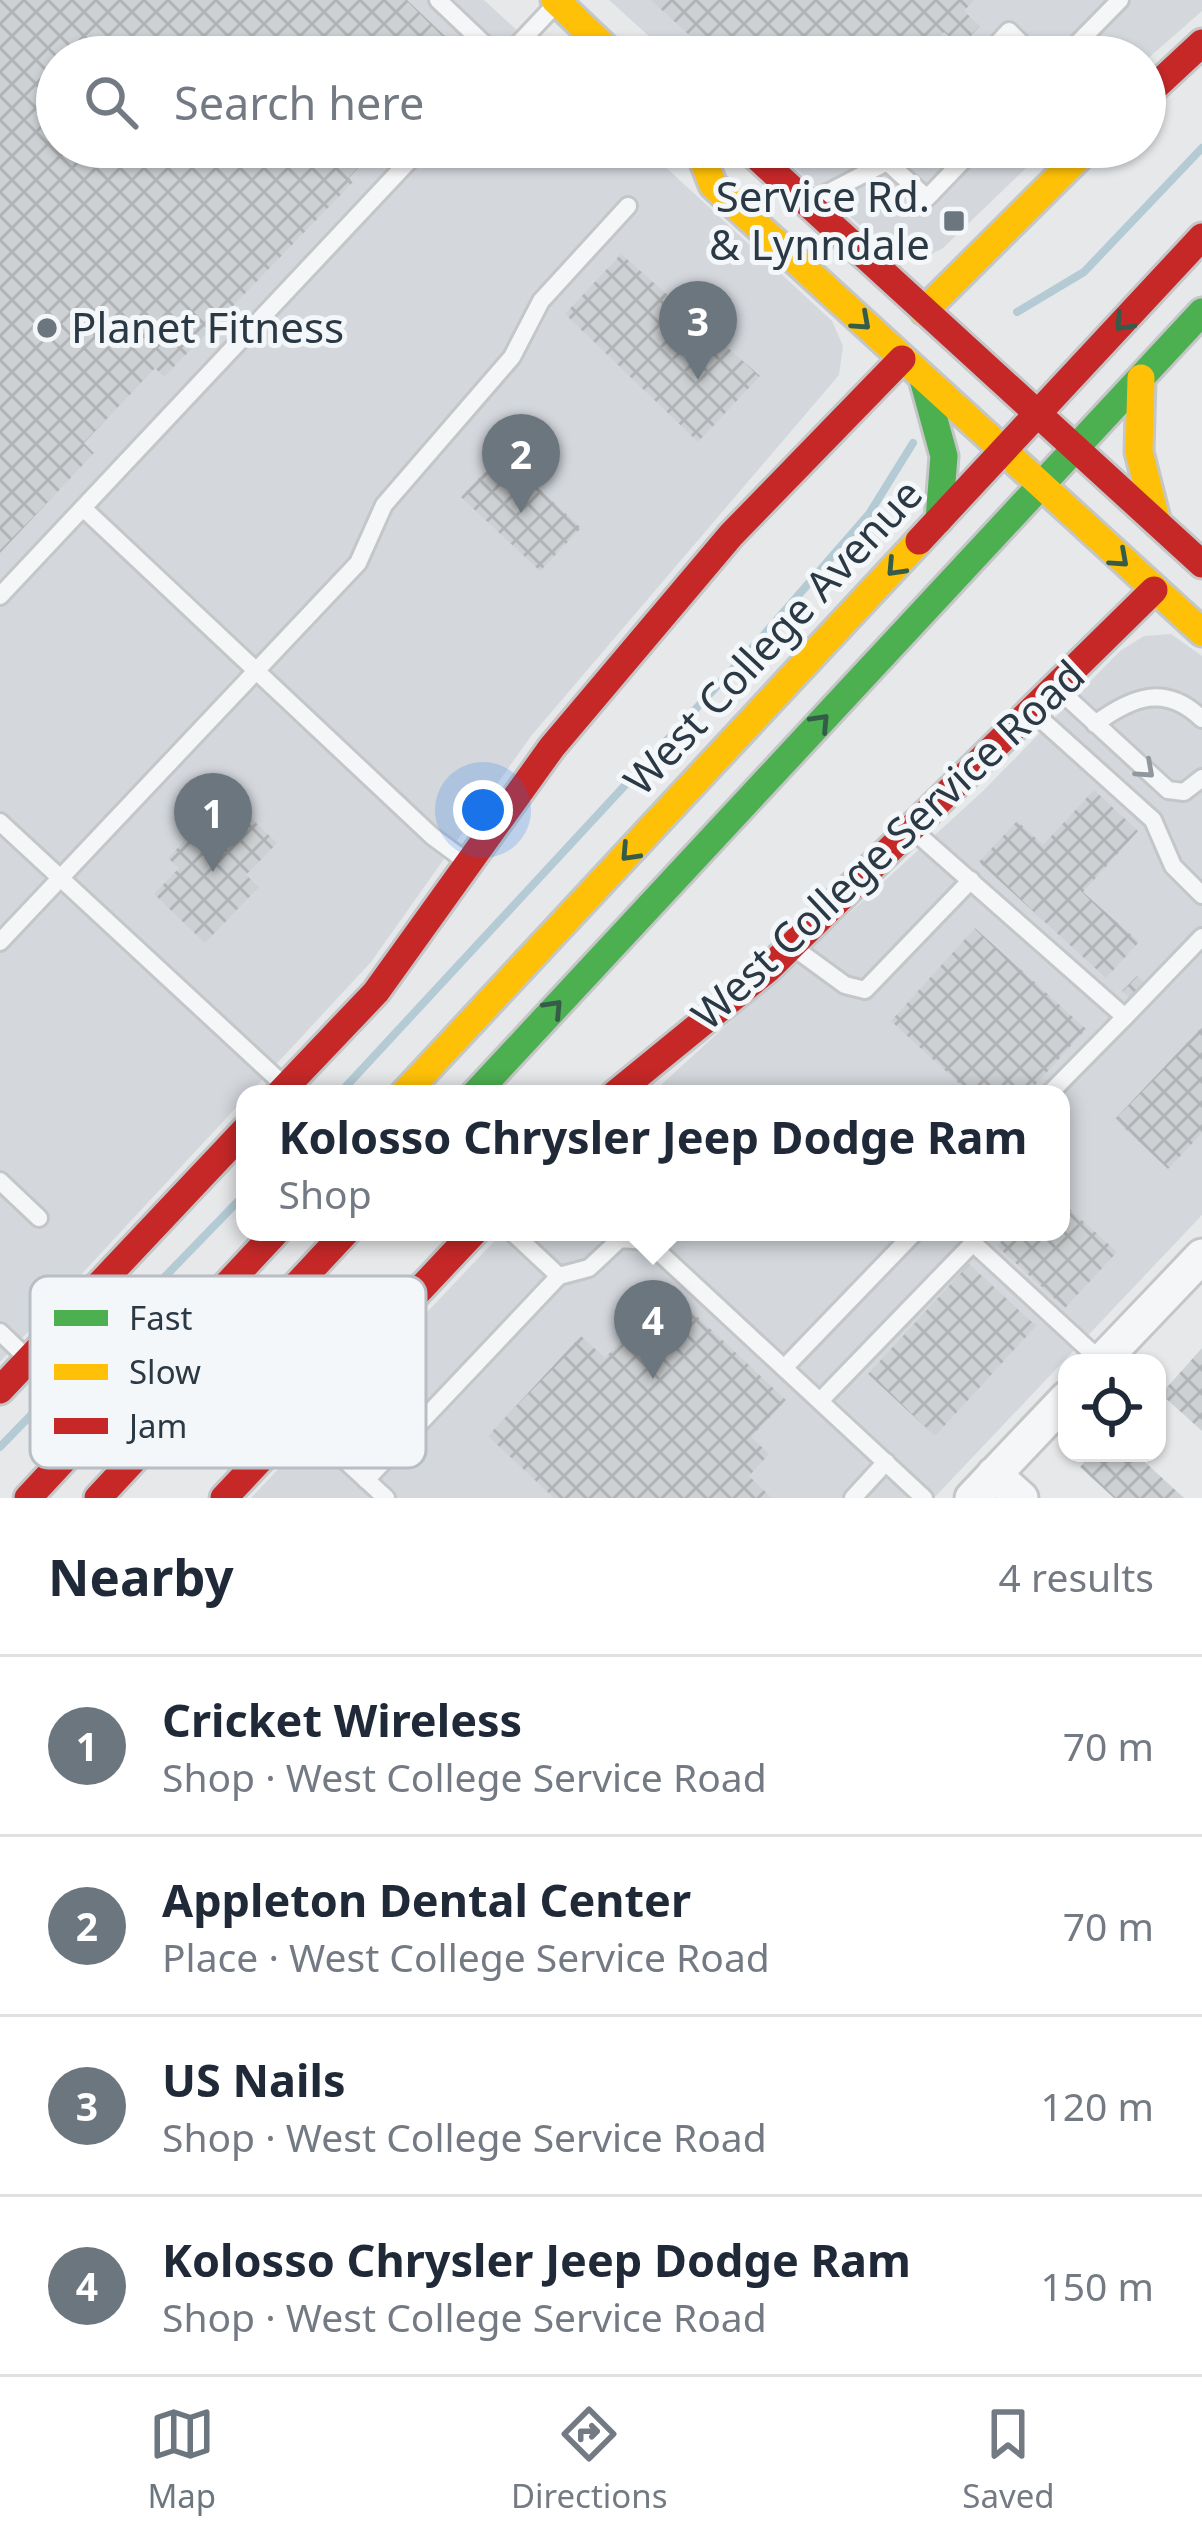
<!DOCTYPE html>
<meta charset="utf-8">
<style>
:root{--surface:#fff;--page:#f2f2f3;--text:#1f2937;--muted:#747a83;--line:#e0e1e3;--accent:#6c767f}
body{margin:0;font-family:"Noto Sans",sans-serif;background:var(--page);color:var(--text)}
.controls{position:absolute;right:36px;bottom:36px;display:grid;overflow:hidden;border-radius:24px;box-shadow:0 3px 9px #0004}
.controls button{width:108px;height:108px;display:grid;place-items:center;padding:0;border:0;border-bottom:3px solid var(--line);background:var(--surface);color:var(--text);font:60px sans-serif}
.you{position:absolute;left:483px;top:810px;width:42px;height:42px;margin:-30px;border:9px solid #fff;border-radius:50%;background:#1a73e8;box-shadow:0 0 0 18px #1a73e833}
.badge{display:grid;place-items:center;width:78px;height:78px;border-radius:50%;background:var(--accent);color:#fff;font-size:39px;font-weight:700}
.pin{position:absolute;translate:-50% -99px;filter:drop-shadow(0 3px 6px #0008)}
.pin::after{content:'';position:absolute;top:63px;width:42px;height:36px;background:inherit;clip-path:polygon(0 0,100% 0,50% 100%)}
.popup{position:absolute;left:236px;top:1085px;width:834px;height:156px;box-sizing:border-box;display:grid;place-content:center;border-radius:24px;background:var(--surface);filter:drop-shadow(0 3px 9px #0005);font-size:39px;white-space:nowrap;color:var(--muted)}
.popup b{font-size:45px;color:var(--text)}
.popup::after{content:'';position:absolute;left:50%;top:100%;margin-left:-24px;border:24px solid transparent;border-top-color:var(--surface)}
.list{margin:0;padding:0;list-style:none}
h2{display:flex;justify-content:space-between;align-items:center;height:156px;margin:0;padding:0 48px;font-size:51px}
h2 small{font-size:39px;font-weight:400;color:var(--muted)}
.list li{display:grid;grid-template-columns:78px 1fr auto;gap:36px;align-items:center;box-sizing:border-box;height:180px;padding:0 48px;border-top:3px solid var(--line)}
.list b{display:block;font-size:45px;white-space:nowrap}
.list p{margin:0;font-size:39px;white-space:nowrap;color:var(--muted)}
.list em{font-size:39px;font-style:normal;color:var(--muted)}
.icon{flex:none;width:66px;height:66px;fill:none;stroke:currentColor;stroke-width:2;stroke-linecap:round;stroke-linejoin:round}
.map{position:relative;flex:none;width:1202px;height:1498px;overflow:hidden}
.search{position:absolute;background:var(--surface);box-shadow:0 3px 9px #0004;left:36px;right:36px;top:36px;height:132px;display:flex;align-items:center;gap:30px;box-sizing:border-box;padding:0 42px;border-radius:66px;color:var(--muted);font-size:45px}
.sheet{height:876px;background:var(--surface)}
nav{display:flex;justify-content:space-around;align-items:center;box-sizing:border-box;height:168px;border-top:3px solid var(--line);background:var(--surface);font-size:33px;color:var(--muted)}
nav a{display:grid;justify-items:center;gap:6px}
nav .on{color:var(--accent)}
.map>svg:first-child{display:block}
.built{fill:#d4d8dd}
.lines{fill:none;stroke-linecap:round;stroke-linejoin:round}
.stream{stroke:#b4cbd5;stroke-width:8}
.building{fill:url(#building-cross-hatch)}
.lane-casing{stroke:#c4c6c8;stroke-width:22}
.street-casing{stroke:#c4c6c8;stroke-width:39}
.fast-casing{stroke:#c4c6c8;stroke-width:33}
.slow-casing{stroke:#c4c6c8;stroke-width:33}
.jam-casing{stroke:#c4c6c8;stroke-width:33}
.lane{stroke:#f5f6f7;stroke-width:16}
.street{stroke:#f5f6f7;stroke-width:33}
.fast{stroke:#4caf50;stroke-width:27}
.slow{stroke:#ffc107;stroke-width:27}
.jam{stroke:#c62828;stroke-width:27}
.oneway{stroke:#355c48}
.oneway2{stroke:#90989e}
.poi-dot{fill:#6c767f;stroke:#f4f7f9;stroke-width:4.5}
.labels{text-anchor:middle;stroke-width:10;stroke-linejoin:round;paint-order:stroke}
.poi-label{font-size:42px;fill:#2b3945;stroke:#f4f7f9;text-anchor:end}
.street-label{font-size:42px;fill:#2b3945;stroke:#f4f7f9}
.key{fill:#f4f7f9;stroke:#b8bec3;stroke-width:3}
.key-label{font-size:33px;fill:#2b3945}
</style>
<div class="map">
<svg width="1202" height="1498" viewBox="0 0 1202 1498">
<defs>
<pattern id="building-cross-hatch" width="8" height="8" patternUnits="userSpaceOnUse" patternTransform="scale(3)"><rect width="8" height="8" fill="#ced1d3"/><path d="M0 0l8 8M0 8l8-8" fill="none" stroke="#b1b4b6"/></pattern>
</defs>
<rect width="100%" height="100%" fill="#e6e8ea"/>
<g class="built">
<polygon points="0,0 484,0 546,57 57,57 57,147 644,147 832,321 843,346 839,375 531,736 371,962 0,1362"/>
<polygon points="609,0 1202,0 1202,11 1145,61 1145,57 672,57"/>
<polygon points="771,147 1048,147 942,249 917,260 895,256"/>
<polygon points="1171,634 1202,656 1202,1215 934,1498 251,1498 503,1232 1061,1232 1061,1094 651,1094 983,791 1120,651 1144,636"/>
</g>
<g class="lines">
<g class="stream">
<polyline points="1017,312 1084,272 1202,148"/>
<polyline points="339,1094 755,645 869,514 913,443"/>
<polyline points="0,1447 245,1194"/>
</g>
</g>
<g class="building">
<polygon points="0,0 407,0 465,55 57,57 57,147 378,147 349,178 353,182 164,377 155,368 84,443 94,453 0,553"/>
<polygon points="651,0 974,0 964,11 980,26 961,47 944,32 921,57 713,57"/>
<polygon points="621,254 760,376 698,442 565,314"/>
<polygon points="502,454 581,528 540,571 461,497"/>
<polygon points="1094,790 1138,831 1083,892 1139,942 1106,978 979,862 1017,821 1043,845"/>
<polygon points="228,796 277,843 246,875 259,887 205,943 154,894 179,868 168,858"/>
<polygon points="975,928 1086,1029 1027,1094 971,1094 891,1021"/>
<polygon points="1137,976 1146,984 1132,1000 1122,991"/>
<polygon points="1202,1027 1202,1133 1168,1169 1115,1119"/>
<polygon points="1061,1201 1117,1252 1065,1308 997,1246 1010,1232 1061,1232"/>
<polygon points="969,1264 1036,1326 935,1436 868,1374"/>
<polygon points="669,1290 786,1400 751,1437 769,1454 749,1476 772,1498 554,1498 488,1436 581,1336 605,1358"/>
<polygon points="1202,1348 1202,1431 1161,1394"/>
<polygon points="1093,1453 1135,1453 1184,1498 1114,1498 1080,1467"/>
</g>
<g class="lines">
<defs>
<g id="lane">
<polyline points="438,0 498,57"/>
<polyline points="506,57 555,5"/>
<polyline points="985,57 1009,31 1035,57"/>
<polyline points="1064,57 1120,0"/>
<polyline points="887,162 927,198 976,147"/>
<polyline points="810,202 887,162 901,147"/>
<polyline points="83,508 432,836 467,862"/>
<polyline points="0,596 422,147"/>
<polyline points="1058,689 1168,790 1184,792 1202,778"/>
<polyline points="1035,714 1153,820 1173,866 1202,895"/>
<path d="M1095,724C1132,697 1165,683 1202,719"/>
<polyline points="0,822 285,1086"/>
<polyline points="915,832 1125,1017 1202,937"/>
<polyline points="0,942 358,563 384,505 512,357 541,301 628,206"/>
<polyline points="793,947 845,985 865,990 971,880"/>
<polyline points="1049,1094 1125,1017"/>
<polyline points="0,1181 39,1218"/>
<polyline points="559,1276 589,1268 620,1239 647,1241 924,1498"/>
<polyline points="0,1332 28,1359"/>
<polyline points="784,1368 915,1232"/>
<polyline points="820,1401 973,1243 1101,1361"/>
<polyline points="300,1419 386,1498"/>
<polyline points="366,1480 559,1276 512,1232"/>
<polyline points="853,1498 886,1462"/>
</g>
<g id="street">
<polyline points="1100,1363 1202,1256"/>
<polyline points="994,1474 1021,1498"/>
<polyline points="972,1498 1067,1398"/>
</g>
<g id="fast">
<polyline points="923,379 944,456 939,520"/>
<polyline points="475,1094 1202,312"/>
</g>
<g id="slow">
<polyline points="555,0 615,57"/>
<polyline points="698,147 713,185 1202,632"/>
<polyline points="924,311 1089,147"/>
<polyline points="1141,378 1139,452 1157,523"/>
<polyline points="404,1094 919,541"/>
</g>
<g id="jam">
<polyline points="1145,96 1202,43"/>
<polyline points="746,147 1202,564"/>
<polyline points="919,541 1202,237"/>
<polyline points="279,1094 376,992 552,747 731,535 902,359"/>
<polyline points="615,1094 768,969 1154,590"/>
<polyline points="0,1390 245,1130"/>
<polyline points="28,1498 276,1232"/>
<polyline points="98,1498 346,1232"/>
<polyline points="224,1498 474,1232"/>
</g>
</defs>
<use href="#lane" class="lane-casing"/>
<use href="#street" class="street-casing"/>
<use href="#fast" class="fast-casing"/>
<use href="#slow" class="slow-casing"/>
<use href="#jam" class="jam-casing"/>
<use href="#lane" class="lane"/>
<use href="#street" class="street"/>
<use href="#fast" class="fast"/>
<use href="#slow" class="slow"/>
<use href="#jam" class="jam"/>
</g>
<defs><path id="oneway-chevron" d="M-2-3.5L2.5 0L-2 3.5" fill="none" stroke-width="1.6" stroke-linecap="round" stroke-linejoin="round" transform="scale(3)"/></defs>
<g class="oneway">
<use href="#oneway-chevron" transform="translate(862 322) rotate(42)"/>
<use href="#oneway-chevron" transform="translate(1123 323) rotate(133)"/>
<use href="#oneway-chevron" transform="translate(1120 559) rotate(42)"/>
<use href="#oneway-chevron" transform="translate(895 568) rotate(133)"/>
<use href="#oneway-chevron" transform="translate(821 722) rotate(-47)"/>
<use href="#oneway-chevron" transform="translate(629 853) rotate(133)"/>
<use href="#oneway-chevron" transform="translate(554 1008) rotate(-47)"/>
</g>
<use class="oneway2" href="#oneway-chevron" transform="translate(1146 770) rotate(42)"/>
<g class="poi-dot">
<rect x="942" y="209" width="24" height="24" rx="6"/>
<circle cx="47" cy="328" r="12"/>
</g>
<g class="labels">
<g class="poi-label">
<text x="930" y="212">Service Rd.<tspan x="930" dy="48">&amp; Lynndale</tspan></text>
<text x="71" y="343" text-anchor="start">Planet Fitness</text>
</g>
<g class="street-label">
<text transform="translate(773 637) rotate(-47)" y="15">West College Avenue</text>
<text transform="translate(888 845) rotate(-43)" y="15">West College Service Road</text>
</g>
</g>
<rect x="30" y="1276" width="396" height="192" rx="18" class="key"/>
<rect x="54" y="1310" width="54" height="16" fill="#4caf50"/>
<rect x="54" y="1364" width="54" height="16" fill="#ffc107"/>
<rect x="54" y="1418" width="54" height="16" fill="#c62828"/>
<g class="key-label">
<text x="129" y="1330">Fast</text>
<text x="129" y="1384">Slow</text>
<text x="129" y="1438">Jam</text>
</g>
</svg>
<div class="controls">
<button><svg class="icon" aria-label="locate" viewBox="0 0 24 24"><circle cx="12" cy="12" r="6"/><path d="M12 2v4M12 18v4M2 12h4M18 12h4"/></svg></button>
</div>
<div class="you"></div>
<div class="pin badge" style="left:213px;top:872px">1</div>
<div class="pin badge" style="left:521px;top:513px">2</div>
<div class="pin badge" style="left:698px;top:380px">3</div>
<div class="pin badge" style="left:653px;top:1379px">4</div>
<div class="popup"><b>Kolosso Chrysler Jeep Dodge Ram</b>Shop</div>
<div class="search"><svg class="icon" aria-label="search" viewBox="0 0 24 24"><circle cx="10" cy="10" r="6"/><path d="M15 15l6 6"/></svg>Search here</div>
</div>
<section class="sheet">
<h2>Nearby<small>4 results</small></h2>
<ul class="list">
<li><span class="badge">1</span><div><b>Cricket Wireless</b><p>Shop · West College Service Road</p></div><em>70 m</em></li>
<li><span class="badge">2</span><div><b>Appleton Dental Center</b><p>Place · West College Service Road</p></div><em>70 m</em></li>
<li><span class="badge">3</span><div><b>US Nails</b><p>Shop · West College Service Road</p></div><em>120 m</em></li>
<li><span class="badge">4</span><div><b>Kolosso Chrysler Jeep Dodge Ram</b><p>Shop · West College Service Road</p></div><em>150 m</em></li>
</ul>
</section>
<nav>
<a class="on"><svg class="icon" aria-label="map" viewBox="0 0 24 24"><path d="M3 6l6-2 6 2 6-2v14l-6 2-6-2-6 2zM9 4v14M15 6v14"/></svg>Map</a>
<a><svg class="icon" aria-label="directions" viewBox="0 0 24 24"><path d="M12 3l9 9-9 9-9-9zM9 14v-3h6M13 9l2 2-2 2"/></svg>Directions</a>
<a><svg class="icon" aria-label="saved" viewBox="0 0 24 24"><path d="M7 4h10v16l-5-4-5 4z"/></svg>Saved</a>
</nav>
